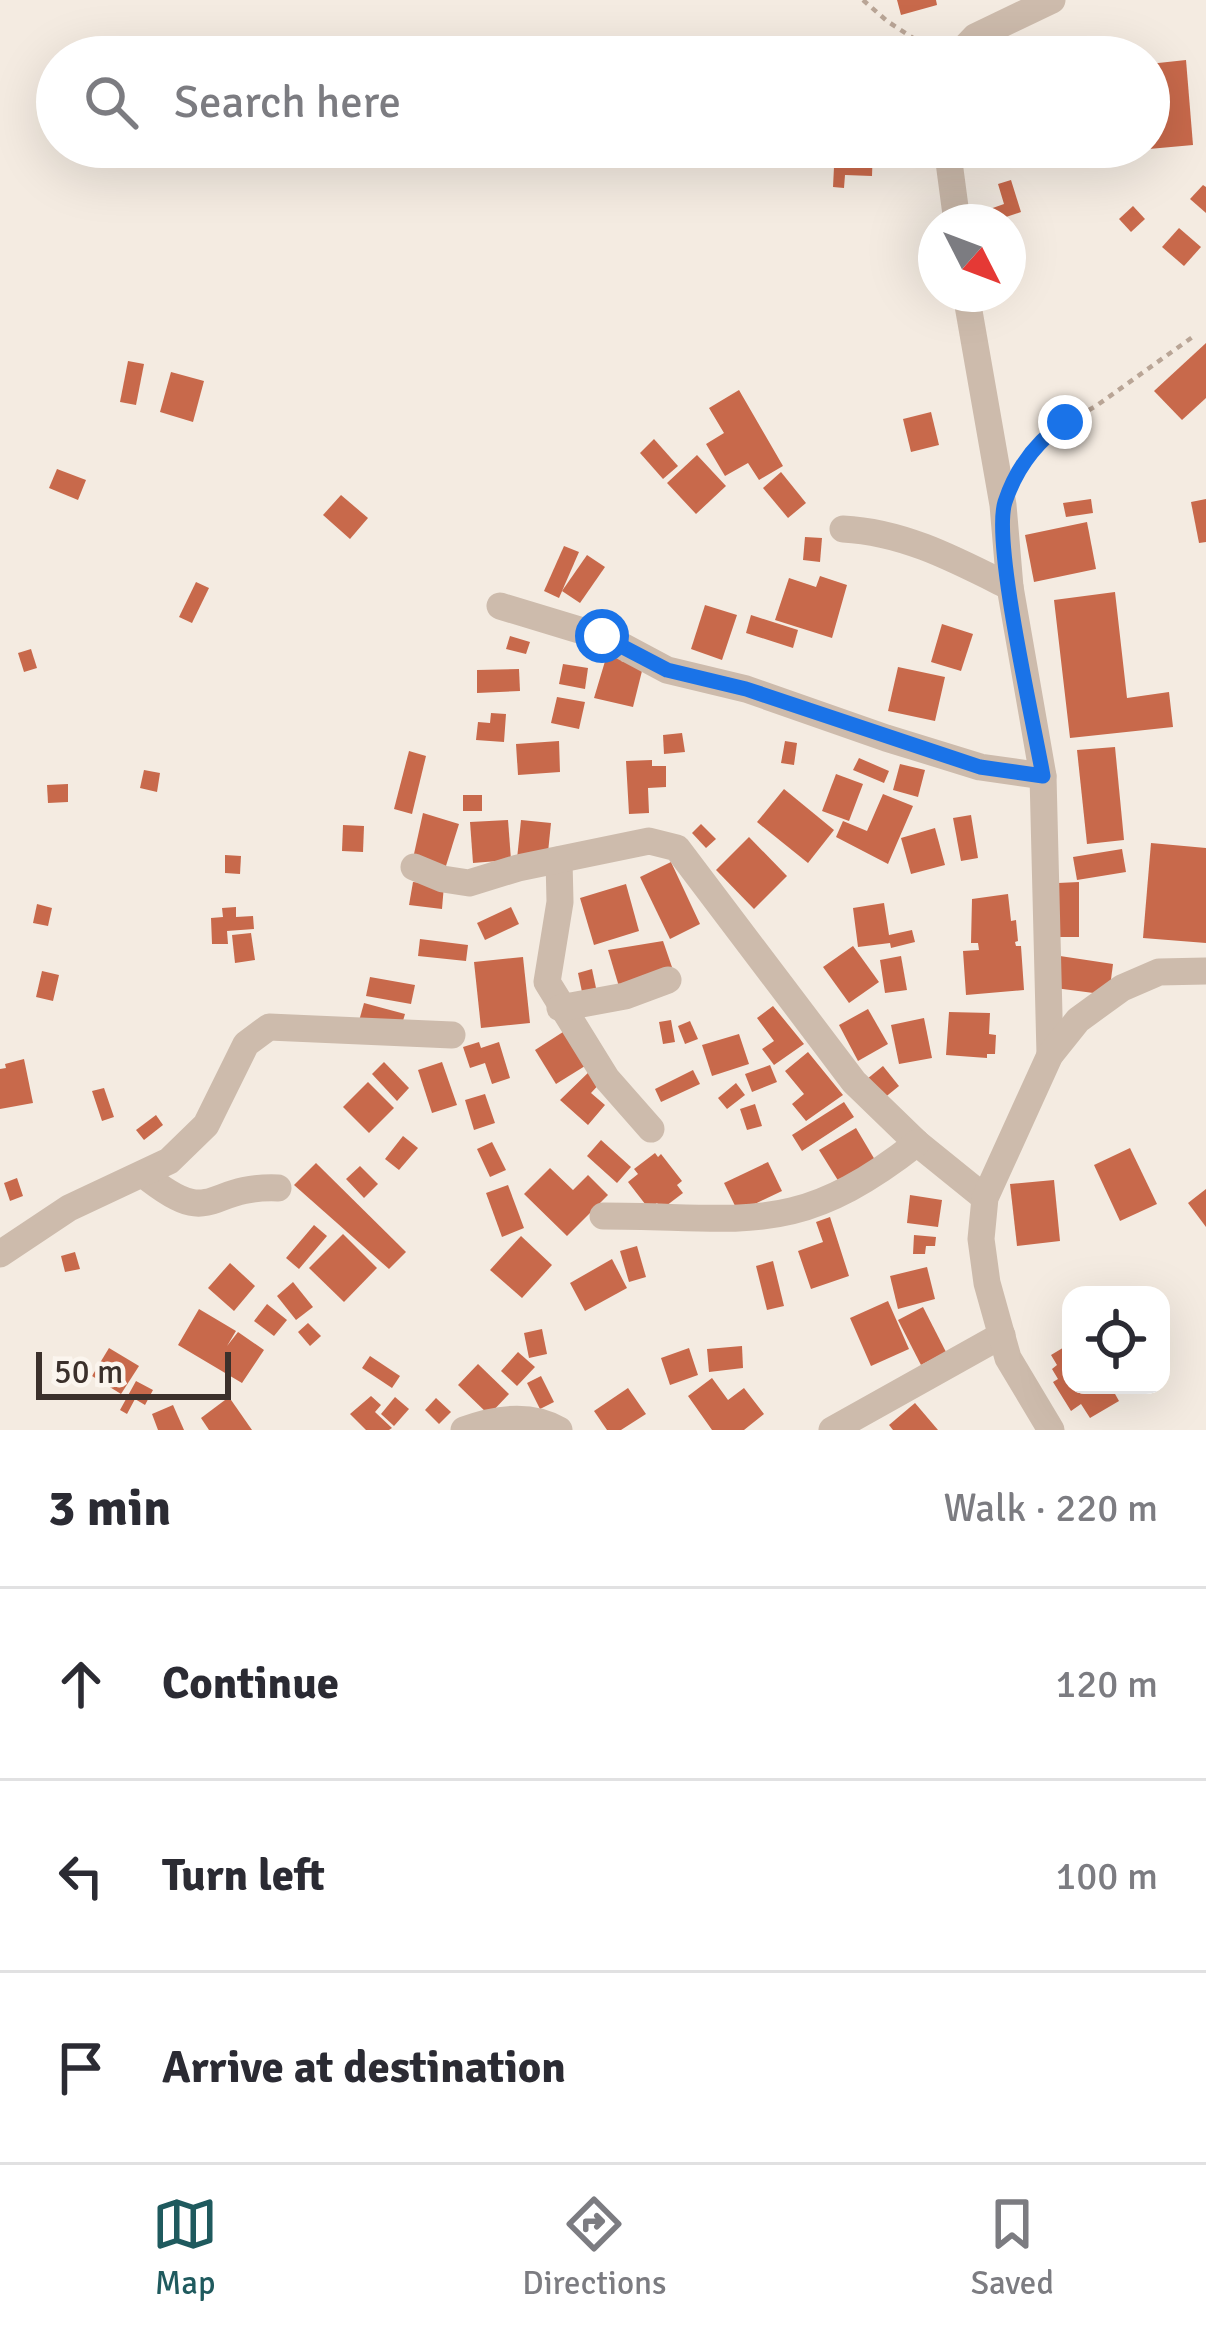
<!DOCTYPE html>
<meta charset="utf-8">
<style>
:root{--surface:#fff;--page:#f7f7f7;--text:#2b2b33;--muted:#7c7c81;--line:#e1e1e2;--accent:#1f5a5e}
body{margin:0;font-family:Signika,sans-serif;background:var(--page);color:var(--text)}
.controls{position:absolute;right:36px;bottom:36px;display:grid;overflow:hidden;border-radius:24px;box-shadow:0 12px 48px #0002}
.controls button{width:108px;height:108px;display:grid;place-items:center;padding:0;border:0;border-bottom:3px solid var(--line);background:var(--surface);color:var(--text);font:60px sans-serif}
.compass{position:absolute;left:918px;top:204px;width:108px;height:108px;border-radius:50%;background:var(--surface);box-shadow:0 12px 48px #0002;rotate:132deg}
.scale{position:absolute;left:36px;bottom:30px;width:195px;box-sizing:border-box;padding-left:12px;border:6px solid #3b302b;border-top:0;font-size:33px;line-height:42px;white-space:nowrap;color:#3b302b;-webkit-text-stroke:9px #fbf5ee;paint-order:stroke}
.stop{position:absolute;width:36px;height:36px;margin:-27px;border:9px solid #1a73e8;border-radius:50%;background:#fff}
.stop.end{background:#1a73e8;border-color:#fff;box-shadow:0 3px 12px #0008}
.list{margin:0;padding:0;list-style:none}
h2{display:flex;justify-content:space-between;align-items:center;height:156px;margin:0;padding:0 48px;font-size:51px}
h2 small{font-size:39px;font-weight:400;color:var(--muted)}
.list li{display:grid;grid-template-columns:78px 1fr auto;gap:36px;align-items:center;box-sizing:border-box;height:192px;padding:0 48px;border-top:3px solid var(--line)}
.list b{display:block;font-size:45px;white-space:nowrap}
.list em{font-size:39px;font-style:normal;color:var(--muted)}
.icon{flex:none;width:66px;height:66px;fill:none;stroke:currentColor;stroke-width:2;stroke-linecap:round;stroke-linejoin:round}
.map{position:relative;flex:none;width:1206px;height:1430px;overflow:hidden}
.search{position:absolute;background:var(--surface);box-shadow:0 12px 48px #0002;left:36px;right:36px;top:36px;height:132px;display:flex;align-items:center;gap:30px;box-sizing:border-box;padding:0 42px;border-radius:66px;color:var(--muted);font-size:45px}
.sheet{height:732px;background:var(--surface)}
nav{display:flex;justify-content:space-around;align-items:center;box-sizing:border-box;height:168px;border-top:3px solid var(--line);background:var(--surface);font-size:33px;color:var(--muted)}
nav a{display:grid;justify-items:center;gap:6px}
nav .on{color:var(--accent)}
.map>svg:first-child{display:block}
.building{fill:#c8694b}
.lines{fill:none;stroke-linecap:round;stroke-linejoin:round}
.path{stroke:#b9a596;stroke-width:4.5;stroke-dasharray:6 6;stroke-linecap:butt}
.minor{stroke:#cdbbac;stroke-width:27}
.route{stroke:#1a73e8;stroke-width:15}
</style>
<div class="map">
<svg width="1206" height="1430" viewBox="0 0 1206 1430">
<rect width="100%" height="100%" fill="#f4ebe1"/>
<g class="building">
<polygon points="897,0 936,0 937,5 901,15"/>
<polygon points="1186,60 1193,145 1149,149 1149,64"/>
<polygon points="143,147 176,147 159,164"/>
<polygon points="835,147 873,147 872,176 845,175 844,188 833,187"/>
<polygon points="1011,180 1021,212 991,222 987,210 1004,204 998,184"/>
<polygon points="1203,185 1206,187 1206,213 1190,199"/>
<polygon points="1133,206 1145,219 1131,232 1119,219"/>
<polygon points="1179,228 1201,247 1184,266 1162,247"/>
<polygon points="1206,343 1206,398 1182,420 1154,391"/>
<polygon points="128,361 144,364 136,405 120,402"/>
<polygon points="171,372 204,381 193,422 160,412"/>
<polygon points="739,390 783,466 759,480 748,463 725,476 706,444 724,433 709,408"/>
<polygon points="931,412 939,445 911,452 903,419"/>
<polygon points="654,439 678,466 663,479 640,453"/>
<polygon points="697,455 726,486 696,514 667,483"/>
<polygon points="57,469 86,480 78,500 49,488"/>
<polygon points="781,472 806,503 788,518 763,488"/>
<polygon points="341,495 368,518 350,539 323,515"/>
<polygon points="1091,499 1093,513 1066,517 1063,503"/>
<polygon points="1206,499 1206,542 1199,543 1191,502"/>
<polygon points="1087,522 1096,569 1034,582 1025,535"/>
<polygon points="805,537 822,538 820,562 803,560"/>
<polygon points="564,546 579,552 559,598 544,591"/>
<polygon points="587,555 605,567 580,603 562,591"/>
<polygon points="820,576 847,585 832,638 775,620 789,578 816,587"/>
<polygon points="196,582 209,588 192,623 179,617"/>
<polygon points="1115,592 1127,698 1169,692 1173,727 1070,738 1054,600"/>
<polygon points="705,605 737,615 722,660 691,649"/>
<polygon points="751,615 798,630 793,648 746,633"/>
<polygon points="942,624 973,634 961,671 931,662"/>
<polygon points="510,636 530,642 526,654 506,649"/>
<polygon points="609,648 624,651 621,661 643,667 633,707 594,698"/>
<polygon points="31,649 37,668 24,672 18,653"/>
<polygon points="563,664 588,668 585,689 559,684"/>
<polygon points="898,667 945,677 935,721 888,711"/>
<polygon points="519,669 520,691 477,693 477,670"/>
<polygon points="557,697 585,702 579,729 551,723"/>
<polygon points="491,713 506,714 504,742 476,740 478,722 490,723"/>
<polygon points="682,733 685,752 664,754 663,735"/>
<polygon points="559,741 560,772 518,775 516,744"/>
<polygon points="785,741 797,743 794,765 781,763"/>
<polygon points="1115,747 1124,840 1087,844 1077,750"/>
<polygon points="409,751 426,756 412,814 394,809"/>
<polygon points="859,758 889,771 884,783 853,770"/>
<polygon points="652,760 652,766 666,766 666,787 648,788 649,813 629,814 626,761"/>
<polygon points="900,764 925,770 918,797 893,790"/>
<polygon points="144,770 160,773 157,792 140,788"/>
<polygon points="836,774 863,784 849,821 822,811"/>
<polygon points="68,784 68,802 48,803 47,785"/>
<polygon points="784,789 834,830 808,863 757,822"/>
<polygon points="883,794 913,806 888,864 836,837 843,821 867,831"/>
<rect x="463" y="795" width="19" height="16"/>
<polygon points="423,813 459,824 445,869 412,863"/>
<polygon points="971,815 978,858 961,861 953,818"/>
<polygon points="508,820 511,860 473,863 470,822"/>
<polygon points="521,820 551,823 547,862 517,859"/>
<polygon points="701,824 716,839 706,848 692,833"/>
<polygon points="343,825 364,826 363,852 342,851"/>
<polygon points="935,828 945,865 911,874 901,838"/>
<polygon points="749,837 787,876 754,909 716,870"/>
<polygon points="1151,843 1206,848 1206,943 1143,938"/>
<polygon points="1122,849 1126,872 1077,880 1073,857"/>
<polygon points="225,855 241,856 240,874 225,873"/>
<polygon points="671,862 700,924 670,939 640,877"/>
<polygon points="413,882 444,885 442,909 409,905"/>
<polygon points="1079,882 1079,937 1058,937 1058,883"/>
<polygon points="626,884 639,931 594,945 580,898"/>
<polygon points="1008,894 1011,921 1016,920 1018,941 1015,942 1016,946 1021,946 1024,990 966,995 963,951 979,950 978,943 971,943 972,899"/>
<polygon points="884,903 889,935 912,930 915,942 891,948 890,943 858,947 853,908"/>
<polygon points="37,904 52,908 48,926 33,923"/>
<polygon points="236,907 236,917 253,916 254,929 227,931 228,944 212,944 211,918 223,917 222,908"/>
<polygon points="511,907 519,924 485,940 477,923"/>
<polygon points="251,933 255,960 235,963 232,935"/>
<polygon points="420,939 468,945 466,961 418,956"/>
<polygon points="663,941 673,970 620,990 608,950"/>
<polygon points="853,946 879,982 849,1003 823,967"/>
<polygon points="901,956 907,990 885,993 880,960"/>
<polygon points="1060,956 1113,964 1109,995 1055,988"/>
<polygon points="523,957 530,1023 481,1028 474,962"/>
<polygon points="592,969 596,988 582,992 578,973"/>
<polygon points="42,971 59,975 53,1001 36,997"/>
<polygon points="370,977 415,985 411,1004 366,996"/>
<polygon points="364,1003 405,1014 400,1031 359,1021"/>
<polygon points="773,1006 804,1044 774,1065 762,1049 774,1041 757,1018"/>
<polygon points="868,1009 888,1044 858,1061 839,1025"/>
<polygon points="949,1012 990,1013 989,1034 996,1035 995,1054 987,1054 987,1058 946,1055"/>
<polygon points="924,1018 932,1058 899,1064 891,1025"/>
<polygon points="671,1020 675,1042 663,1044 659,1022"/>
<polygon points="690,1021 698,1039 685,1044 678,1026"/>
<polygon points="563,1032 585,1066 556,1084 535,1050"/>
<polygon points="739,1034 749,1064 712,1076 702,1045"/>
<polygon points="479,1042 481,1048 499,1042 510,1078 492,1084 485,1063 470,1068 463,1047"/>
<polygon points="808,1052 843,1095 806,1121 792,1104 804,1094 785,1071"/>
<polygon points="24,1059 33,1103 0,1109 0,1069 6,1068 5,1064"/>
<polygon points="384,1062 409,1088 397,1101 372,1074"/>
<polygon points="442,1062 457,1105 432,1113 418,1070"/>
<polygon points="770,1065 777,1082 752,1092 745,1074"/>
<polygon points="883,1066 899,1086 883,1099 867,1079"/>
<polygon points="592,1069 603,1080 591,1093 605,1105 588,1125 560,1100"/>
<polygon points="693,1070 700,1084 661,1102 655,1089"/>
<polygon points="368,1082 394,1108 369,1133 343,1107"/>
<polygon points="736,1083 745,1095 727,1109 718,1098"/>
<polygon points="104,1088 114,1117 102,1121 92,1091"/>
<polygon points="485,1094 495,1123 474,1130 465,1100"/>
<polygon points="844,1102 854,1117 802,1151 792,1135"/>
<polygon points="755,1104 762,1126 747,1130 740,1109"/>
<polygon points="156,1115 163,1125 144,1140 136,1130"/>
<polygon points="856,1128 875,1160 839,1182 819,1150"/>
<polygon points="403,1136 418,1148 399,1170 385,1159"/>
<polygon points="601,1140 631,1167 617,1183 587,1156"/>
<polygon points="492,1142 506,1170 490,1177 477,1149"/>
<polygon points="1130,1148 1157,1204 1120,1221 1094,1165"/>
<polygon points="655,1153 658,1157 661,1154 682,1181 677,1185 683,1193 662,1209 657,1203 649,1209 628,1182 638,1174 634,1169"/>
<polygon points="768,1162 782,1191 738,1212 724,1183"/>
<polygon points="316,1163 406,1252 389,1269 294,1185"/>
<polygon points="360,1166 378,1184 364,1198 346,1179"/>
<polygon points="550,1168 573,1190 588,1175 608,1195 567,1236 524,1194"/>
<polygon points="17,1178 23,1196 10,1201 4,1183"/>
<polygon points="1054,1180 1060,1241 1017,1246 1010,1184"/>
<polygon points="508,1185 524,1228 502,1237 486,1193"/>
<polygon points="1206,1189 1206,1227 1188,1203"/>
<polygon points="910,1195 942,1200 938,1227 907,1223"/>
<polygon points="830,1217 849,1276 811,1289 798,1251 823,1242 816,1222"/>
<polygon points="314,1225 327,1236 299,1269 286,1258"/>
<polygon points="343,1234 377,1268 344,1302 309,1268"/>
<polygon points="914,1235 936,1237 935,1246 926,1246 925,1254 913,1254"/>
<polygon points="521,1236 552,1265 522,1298 490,1270"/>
<polygon points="637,1246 646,1277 629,1282 620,1251"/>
<polygon points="75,1252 80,1269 65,1272 61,1256"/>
<polygon points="612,1259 627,1288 585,1311 570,1283"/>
<polygon points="773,1261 784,1306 767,1310 756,1266"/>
<polygon points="230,1263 255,1286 234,1311 208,1288"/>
<polygon points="927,1267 935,1299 898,1309 890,1276"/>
<polygon points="293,1282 313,1307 296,1320 277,1296"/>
<polygon points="888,1301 909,1349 871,1366 850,1318"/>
<polygon points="267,1304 287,1320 274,1336 254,1321"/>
<polygon points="923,1307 946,1352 921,1365 898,1320"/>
<polygon points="199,1309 236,1331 227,1346 238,1332 264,1350 242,1383 178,1345"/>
<polygon points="308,1323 321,1336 310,1346 298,1332"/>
<polygon points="542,1329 547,1354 529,1358 524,1333"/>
<polygon points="1071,1343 1071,1385 1110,1385 1119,1401 1090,1418 1081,1404 1071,1411 1053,1382 1058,1379 1052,1369 1057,1365 1051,1355"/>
<polygon points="742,1346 743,1368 709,1372 707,1349"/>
<polygon points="109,1348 139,1366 121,1394 92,1376"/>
<polygon points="689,1348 698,1375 670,1385 661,1358"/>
<polygon points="518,1352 535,1367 517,1386 501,1371"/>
<polygon points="370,1356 400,1376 392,1388 362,1368"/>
<polygon points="478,1364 509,1394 489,1415 458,1385"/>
<polygon points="541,1376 554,1402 540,1409 527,1383"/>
<polygon points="712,1378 728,1400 744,1388 764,1414 744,1430 712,1430 688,1396"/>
<polygon points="136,1381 153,1390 145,1405 135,1399 127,1414 120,1410"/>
<polygon points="628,1388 646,1414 621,1430 607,1430 594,1411"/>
<polygon points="371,1396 381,1405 375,1412 392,1428 389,1430 366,1430 350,1414"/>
<polygon points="229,1397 252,1430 209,1430 201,1418"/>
<polygon points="395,1397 409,1409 394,1426 381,1414"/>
<polygon points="436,1398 451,1412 439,1424 425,1410"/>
<polygon points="915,1403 938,1430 893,1430 889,1425"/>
<polygon points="173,1405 184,1430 158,1430 152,1414"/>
</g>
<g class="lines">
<g class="path">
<polyline points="863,0 887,21 930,49"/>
<polyline points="1025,463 1049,433 1096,406 1194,336"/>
</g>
<g class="minor">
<polyline points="956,57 975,37 1052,0"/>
<polyline points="947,147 957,222"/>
<polyline points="966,294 1003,505 1010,587 1043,776 1050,1055"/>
<path d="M843,529C904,532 956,560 1010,587"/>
<polyline points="500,606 609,639 667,670 746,689 886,738 980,767 1043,776"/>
<polyline points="559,860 560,902 547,982 607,1079 651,1129"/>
<polyline points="414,867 443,879 469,883 518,868 649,841 677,848 854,1082 917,1143 985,1198"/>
<polyline points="560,1008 625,996 668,980"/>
<path d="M143,1174C214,1232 204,1185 278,1188"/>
<path d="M603,1216C746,1216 795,1239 917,1143"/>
<polyline points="0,1254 69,1208 169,1161 206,1125 246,1044 269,1027 452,1035"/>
<path d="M464,1430C494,1419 530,1413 559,1430"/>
<polyline points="832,1430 1002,1335"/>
<polyline points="1051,1430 1008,1358 987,1283 981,1239 985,1198 1050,1055 1078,1020 1122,988 1159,972 1206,971"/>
</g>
</g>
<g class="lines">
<path class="route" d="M602,636L667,670L746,689L980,767L1043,776C1034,724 992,542 1005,502C1016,469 1037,441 1065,422"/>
</g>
</svg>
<div class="controls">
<button><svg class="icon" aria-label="locate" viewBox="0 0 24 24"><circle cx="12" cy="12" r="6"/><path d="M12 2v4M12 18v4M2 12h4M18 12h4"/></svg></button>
</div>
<svg class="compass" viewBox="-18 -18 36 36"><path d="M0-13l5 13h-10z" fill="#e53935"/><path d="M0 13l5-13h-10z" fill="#7c7c81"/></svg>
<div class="scale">50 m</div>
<div class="stop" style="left:602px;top:636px"></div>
<div class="stop end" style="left:1065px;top:422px"></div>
<div class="search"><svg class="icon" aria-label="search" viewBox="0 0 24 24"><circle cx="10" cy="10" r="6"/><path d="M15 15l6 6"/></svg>Search here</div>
</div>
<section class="sheet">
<h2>3 min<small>Walk · 220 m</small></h2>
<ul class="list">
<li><svg class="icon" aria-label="ahead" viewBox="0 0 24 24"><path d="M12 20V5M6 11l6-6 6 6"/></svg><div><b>Continue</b></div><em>120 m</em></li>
<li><svg class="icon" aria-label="left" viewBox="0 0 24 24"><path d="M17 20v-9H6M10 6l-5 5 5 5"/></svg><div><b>Turn left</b></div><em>100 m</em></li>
<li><svg class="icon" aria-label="arrive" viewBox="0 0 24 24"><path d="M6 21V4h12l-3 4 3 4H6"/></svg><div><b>Arrive at destination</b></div></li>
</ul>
</section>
<nav>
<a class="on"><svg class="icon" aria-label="map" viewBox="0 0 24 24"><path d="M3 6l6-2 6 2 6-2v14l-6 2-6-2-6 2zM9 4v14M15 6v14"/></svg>Map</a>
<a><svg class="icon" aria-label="directions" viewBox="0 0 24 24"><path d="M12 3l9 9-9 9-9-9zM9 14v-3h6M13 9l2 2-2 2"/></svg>Directions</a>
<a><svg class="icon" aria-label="saved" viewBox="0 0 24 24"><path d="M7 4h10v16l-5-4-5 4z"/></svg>Saved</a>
</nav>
